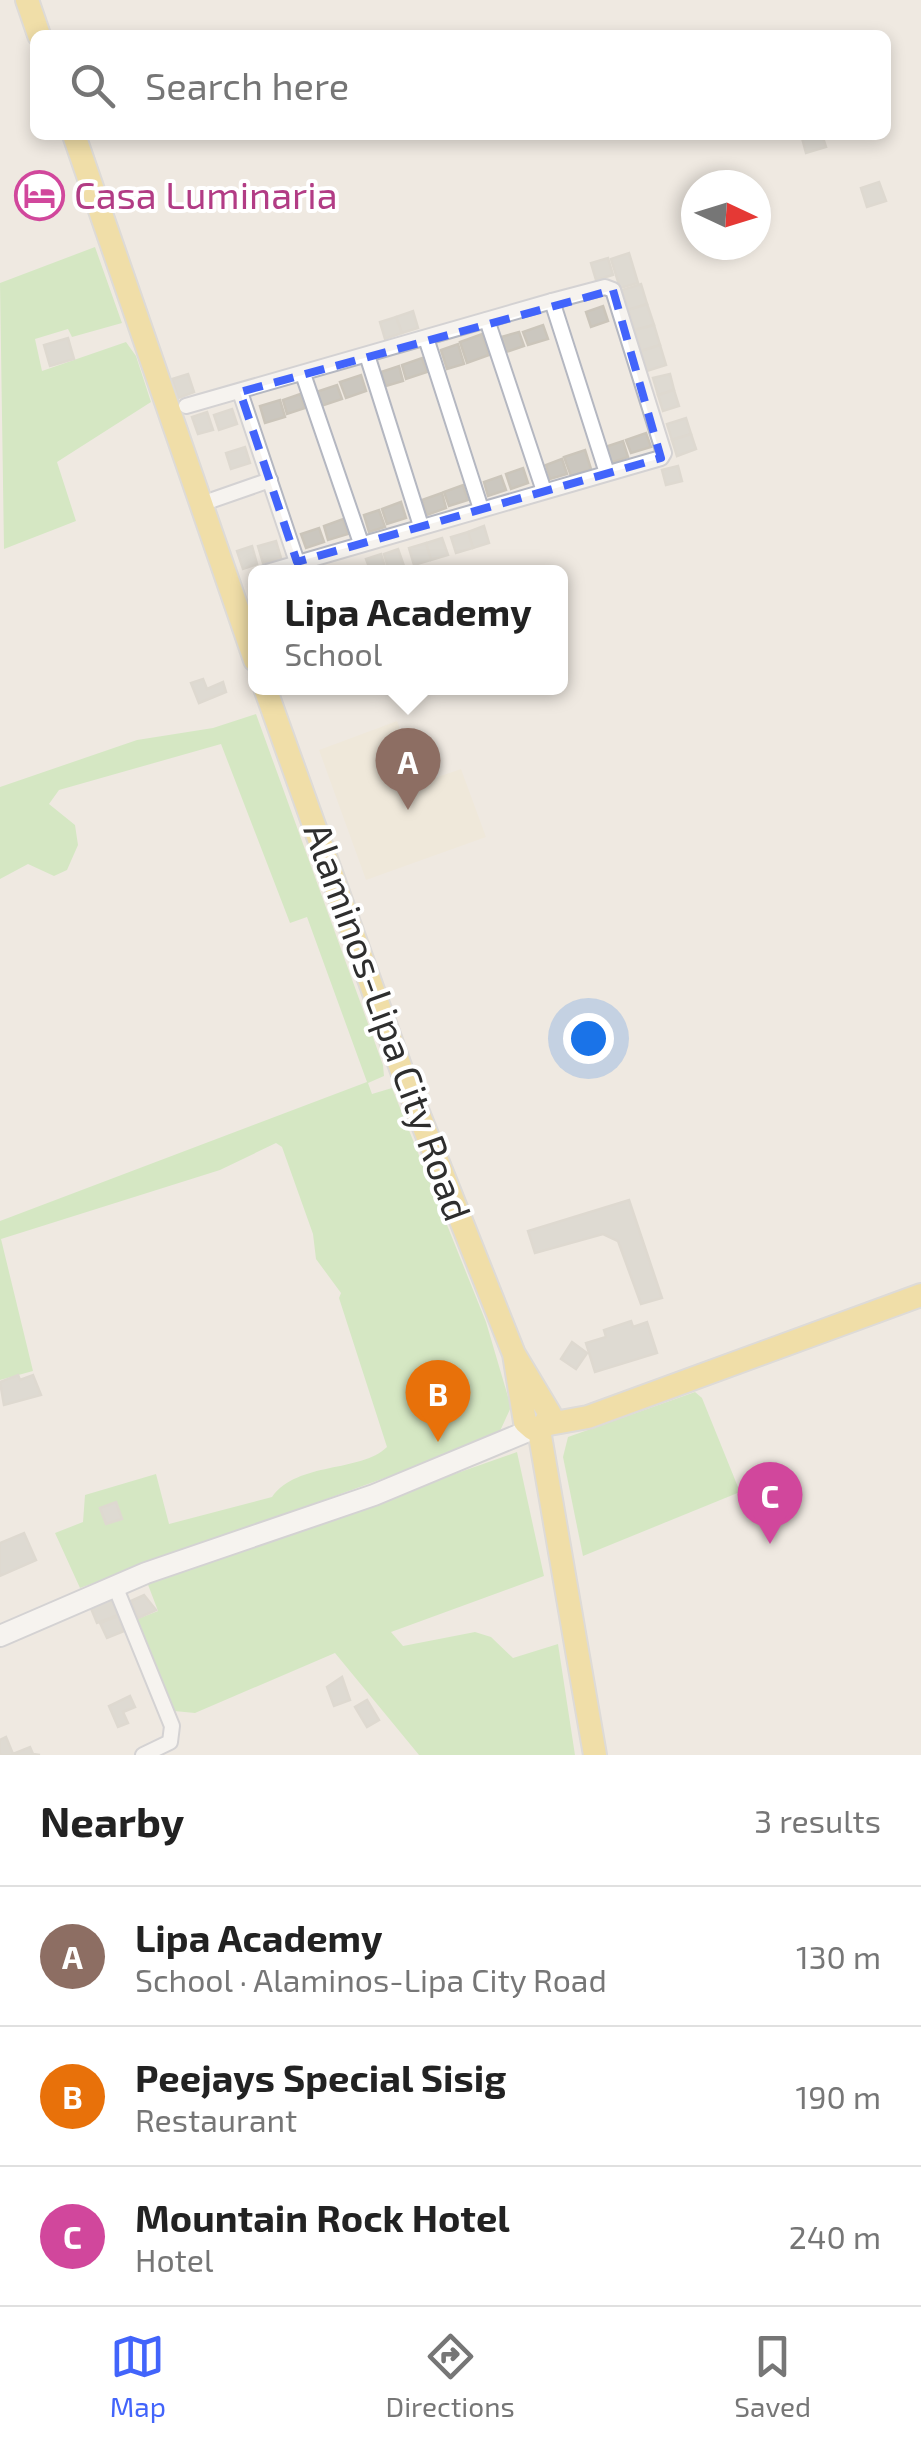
<!DOCTYPE html>
<meta charset="utf-8">
<style>
:root{--surface:#fff;--page:#f2f2f2;--text:#222;--muted:#767676;--line:#e0e0e0;--accent:#4264fb}
body{margin:0;font-family:"Exo 2",sans-serif;background:var(--page);color:var(--text)}
.compass{position:absolute;left:681px;top:170px;width:90px;height:90px;border-radius:50%;background:var(--surface);box-shadow:0 5px 15px #0003;rotate:94deg}
.you{position:absolute;left:588px;top:1038px;width:35px;height:35px;margin:-25px;border:8px solid #fff;border-radius:50%;background:#1a73e8;box-shadow:0 0 0 15px #1a73e833}
.badge{display:grid;place-items:center;width:65px;height:65px;border-radius:50%;background:var(--accent);color:#fff;font-size:32px;font-weight:700}
.pin{position:absolute;translate:-50% -82px;filter:drop-shadow(0 2px 5px #0008)}
.pin::after{content:'';position:absolute;top:52px;width:35px;height:30px;background:inherit;clip-path:polygon(0 0,100% 0,50% 100%)}
.popup{position:absolute;left:248px;top:565px;width:320px;height:130px;box-sizing:border-box;display:grid;place-content:center;border-radius:15px;background:var(--surface);filter:drop-shadow(0 2px 8px #0005);font-size:32px;white-space:nowrap;color:var(--muted)}
.popup b{font-size:38px;color:var(--text)}
.popup::after{content:'';position:absolute;left:50%;top:100%;margin-left:-20px;border:20px solid transparent;border-top-color:var(--surface)}
.list{margin:0;padding:0;list-style:none}
h2{display:flex;justify-content:space-between;align-items:center;height:130px;margin:0;padding:0 40px;font-size:42px}
h2 small{font-size:32px;font-weight:400;color:var(--muted)}
.list li{display:grid;grid-template-columns:65px 1fr auto;gap:30px;align-items:center;box-sizing:border-box;height:140px;padding:0 40px;border-top:2px solid var(--line)}
.list b{display:block;font-size:38px;white-space:nowrap}
.list p{margin:0;font-size:32px;white-space:nowrap;color:var(--muted)}
.list em{font-size:32px;font-style:normal;color:var(--muted)}
.icon{flex:none;width:55px;height:55px;fill:none;stroke:currentColor;stroke-width:2;stroke-linecap:round;stroke-linejoin:round}
.map{position:relative;flex:none;width:921px;height:1755px;overflow:hidden}
.search{position:absolute;background:var(--surface);box-shadow:0 5px 15px #0003;left:30px;right:30px;top:30px;height:110px;display:flex;align-items:center;gap:25px;box-sizing:border-box;padding:0 35px;border-radius:15px;color:var(--muted);font-size:38px}
.sheet{height:550px;background:var(--surface)}
nav{display:flex;justify-content:space-around;align-items:center;box-sizing:border-box;height:140px;border-top:2px solid var(--line);background:var(--surface);font-size:28px;color:var(--muted)}
nav a{display:grid;justify-items:center;gap:5px}
nav .on{color:var(--accent)}
.map>svg:first-child{display:block}
.education{fill:#f0e6d1}
.green{fill:#b6e59e}
.building{fill:#cbc7bf;stroke:#cbc5ba;stroke-width:2.5}
.lines{fill:none;stroke-linecap:round;stroke-linejoin:round}
.street-casing{stroke:#b4b7c1;stroke-width:18}
.secondary-casing{stroke:#b4b7c1;stroke-width:24}
.primary-casing{stroke:#c9c9c9;stroke-width:26}
.street{stroke:#fff;stroke-width:14}
.secondary{stroke:#fff;stroke-width:20}
.primary{stroke:#f2d163;stroke-width:22}
.marked{fill:none;stroke:#4264fb;stroke-width:8;stroke-dasharray:20 12;stroke-linejoin:round}
.labels{text-anchor:middle;stroke-width:8;stroke-linejoin:round;paint-order:stroke}
.hotel-label{font-size:38px;fill:#b23c85;stroke:#fff;text-anchor:start}
.street-label{font-size:38px;fill:#2e2e2e;stroke:#fff}
</style>
<div class="map">
<svg width="921" height="1755" viewBox="0 0 921 1755">
<rect width="100%" height="100%" fill="#efe9e1"/>
<polygon class="education" points="397,721 420,783 461,769 486,837 366,880 319,750"/>
<g class="green">
<polygon points="95,247 122,323 72,337 68,329 35,339 42,371 126,342 136,356 151,402 57,462 76,521 4,549 0,283"/>
<path d="M256,714L383,1065L384,1076L368,1083L372,1094L392,1088L486,1322L511,1407L500,1431L487,1441L80,1588L55,1533L83,1522L85,1495L156,1474L169,1524L272,1497C298,1461 360,1473 387,1447L339,1298L341,1293L316,1259L313,1234L282,1147L276,1143L220,1170L1,1239L33,1371L0,1380V1221L367,1082L307,917L290,923L221,744L59,790L49,804L75,825L78,845L67,870L54,876L28,864L0,879V787L137,740L213,728Z"/>
<polygon points="695,1392 702,1398 740,1492 583,1556 563,1457 568,1437"/>
<polygon points="517,1452 544,1576 391,1632 403,1646 475,1632 491,1637 513,1658 558,1644 575,1755 419,1755 335,1653 195,1713 174,1711 135,1620 158,1611 147,1582"/>
</g>
<g class="building">
<polygon points="822,135 826,147 806,153 802,138"/>
<polygon points="879,182 886,201 867,207 861,188"/>
<polygon points="629,253 638,283 620,288 611,259"/>
<polygon points="608,258 613,275 596,280 591,263"/>
<polygon points="641,284 647,304 628,310 622,290"/>
<polygon points="647,304 654,325 635,330 628,310"/>
<polygon points="603,306 608,321 591,327 586,312"/>
<polygon points="413,311 418,328 402,333 396,317"/>
<polygon points="396,317 402,333 385,339 380,322"/>
<polygon points="543,325 548,339 528,345 523,332"/>
<polygon points="654,325 660,345 641,351 635,330"/>
<polygon points="519,332 524,346 506,352 501,337"/>
<polygon points="482,334 489,355 467,363 460,342"/>
<polygon points="68,338 74,359 50,366 44,345"/>
<polygon points="458,344 464,364 447,369 441,350"/>
<polygon points="660,345 666,365 647,371 641,351"/>
<polygon points="422,358 427,372 406,379 402,365"/>
<polygon points="399,366 403,381 386,386 381,372"/>
<polygon points="188,374 194,392 178,398 172,379"/>
<polygon points="670,374 674,390 658,395 653,378"/>
<polygon points="361,375 366,391 346,398 340,382"/>
<polygon points="337,385 342,399 321,406 316,392"/>
<polygon points="674,390 679,406 663,411 658,395"/>
<polygon points="300,394 305,408 287,414 283,400"/>
<polygon points="280,400 285,417 265,423 260,406"/>
<polygon points="232,409 237,424 219,430 214,415"/>
<polygon points="207,412 213,430 198,434 192,417"/>
<polygon points="686,418 691,434 672,440 667,424"/>
<polygon points="646,433 651,447 631,453 626,440"/>
<polygon points="691,434 696,449 677,456 672,440"/>
<polygon points="623,441 628,457 611,463 605,447"/>
<polygon points="245,447 250,463 231,469 226,453"/>
<polygon points="585,450 591,469 571,476 564,457"/>
<polygon points="562,459 567,474 550,479 546,465"/>
<polygon points="678,466 682,481 666,485 662,470"/>
<polygon points="523,468 528,483 511,489 506,474"/>
<polygon points="501,476 506,490 488,496 484,482"/>
<polygon points="463,485 468,500 449,506 444,492"/>
<polygon points="442,493 446,508 427,515 422,500"/>
<polygon points="401,502 406,518 387,524 382,509"/>
<polygon points="379,510 385,527 369,532 364,515"/>
<polygon points="343,519 348,534 328,540 324,526"/>
<polygon points="484,526 489,543 473,548 468,532"/>
<polygon points="319,528 324,542 306,548 301,534"/>
<polygon points="468,532 473,548 456,553 451,537"/>
<polygon points="442,538 448,555 431,560 426,543"/>
<polygon points="276,541 281,558 263,563 258,546"/>
<polygon points="426,543 431,560 414,565 409,548"/>
<polygon points="252,546 257,564 243,569 237,551"/>
<polygon points="398,549 404,566 389,571 384,554"/>
<polygon points="381,554 386,570 371,572 366,559"/>
<polygon points="203,679 207,689 223,682 226,692 199,703 191,683"/>
<polygon points="629,1200 662,1298 641,1304 618,1241 603,1234 535,1253 528,1231"/>
<polygon points="631,1321 633,1327 647,1322 657,1353 595,1372 586,1343 606,1337 604,1330"/>
<polygon points="572,1342 587,1353 576,1369 561,1359"/>
<polygon points="18,1375 20,1380 33,1375 41,1395 4,1405 0,1382"/>
<polygon points="116,1502 122,1519 106,1524 100,1508"/>
<polygon points="24,1533 36,1560 0,1576 0,1543"/>
<polygon points="144,1595 156,1610 138,1618 131,1601"/>
<polygon points="111,1598 118,1615 97,1623 90,1606"/>
<polygon points="118,1616 124,1631 107,1638 100,1623"/>
<polygon points="342,1677 350,1700 334,1706 327,1687"/>
<polygon points="130,1696 135,1707 123,1712 128,1723 118,1727 109,1706"/>
<polygon points="367,1700 379,1720 367,1727 355,1707"/>
<polygon points="6,1737 13,1754 30,1747 33,1754 40,1755 0,1755 0,1740"/>
</g>
<g class="lines">
<defs>
<g id="street">
<polyline points="552,301 607,473"/>
<polyline points="487,320 544,491"/>
<polyline points="426,338 481,509"/>
<polyline points="367,355 421,526"/>
<polyline points="303,374 361,543"/>
<polyline points="240,392 297,562"/>
<polyline points="186,406 552,301 605,287 613,290 664,453 661,458 267,572"/>
<polyline points="201,504 270,480"/>
<polyline points="115,1586 172,1726 170,1742 143,1755"/>
</g>
<polyline id="secondary" points="0,1636 146,1573 374,1495 533,1429"/>
<g id="primary">
<polyline points="27,0 39,35"/>
<polyline points="74,135 255,660"/>
<polyline points="265,688 404,1077 514,1354 550,1414 542,1429 533,1429 525,1422 514,1354"/>
<polyline points="549,1424 588,1417 921,1295"/>
<polyline points="539,1430 595,1755"/>
</g>
</defs>
<use href="#street" class="street-casing"/>
<use href="#secondary" class="secondary-casing"/>
<use href="#primary" class="primary-casing"/>
<use href="#street" class="street"/>
<use href="#secondary" class="secondary"/>
<use href="#primary" class="primary"/>
</g>
<path d="M0 0H921V1755H0ZM613,290L661,458L297,562L240,392Z" fill="#efe9e1" fill-opacity=".55" fill-rule="evenodd"/>
<path class="marked" d="M613,290L661,458L297,562L240,392Z"/>
<defs>
<symbol id="hotel-ring" viewBox="-11 -11 22 22"><circle r="9.5" fill="#fff" stroke="#d1479c" stroke-width="1.5"/><path d="M-6-4.5h1.5V1H6V5H4.5V3h-9V5H-6ZM-4 0a1.8 1.8 0 1 1 3.6 0ZM.5 0V-2.5h3Q6-2.5 6 0Z" fill="#d1479c"/></symbol>
</defs>
<g fill-rule="evenodd">
<use href="#hotel-ring" x="12" y="168" width="55" height="55"/>
</g>
<g class="labels">
<g class="hotel-label">
<text x="74" y="209">Casa Luminaria</text>
</g>
<g class="street-label">
<text transform="translate(387 1022) rotate(70)" y="13">Alaminos-Lipa City Road</text>
</g>
</g>
</svg>
<svg class="compass" viewBox="-18 -18 36 36"><path d="M0-13l5 13h-10z" fill="#e53935"/><path d="M0 13l5-13h-10z" fill="#767676"/></svg>
<div class="you"></div>
<div class="pin badge" style="left:408px;top:810px;background:#8d6e63">A</div>
<div class="popup"><b>Lipa Academy</b>School</div>
<div class="pin badge" style="left:438px;top:1442px;background:#e8710a">B</div>
<div class="pin badge" style="left:770px;top:1544px;background:#d1479c">C</div>
<div class="search"><svg class="icon" aria-label="search" viewBox="0 0 24 24"><circle cx="10" cy="10" r="6"/><path d="M15 15l6 6"/></svg>Search here</div>
</div>
<section class="sheet">
<h2>Nearby<small>3 results</small></h2>
<ul class="list">
<li><span class="badge" style="background:#8d6e63">A</span><div><b>Lipa Academy</b><p>School · Alaminos-Lipa City Road</p></div><em>130 m</em></li>
<li><span class="badge" style="background:#e8710a">B</span><div><b>Peejays Special Sisig</b><p>Restaurant</p></div><em>190 m</em></li>
<li><span class="badge" style="background:#d1479c">C</span><div><b>Mountain Rock Hotel</b><p>Hotel</p></div><em>240 m</em></li>
</ul>
</section>
<nav>
<a class="on"><svg class="icon" aria-label="map" viewBox="0 0 24 24"><path d="M3 6l6-2 6 2 6-2v14l-6 2-6-2-6 2zM9 4v14M15 6v14"/></svg>Map</a>
<a><svg class="icon" aria-label="directions" viewBox="0 0 24 24"><path d="M12 3l9 9-9 9-9-9zM9 14v-3h6M13 9l2 2-2 2"/></svg>Directions</a>
<a><svg class="icon" aria-label="saved" viewBox="0 0 24 24"><path d="M7 4h10v16l-5-4-5 4z"/></svg>Saved</a>
</nav>
